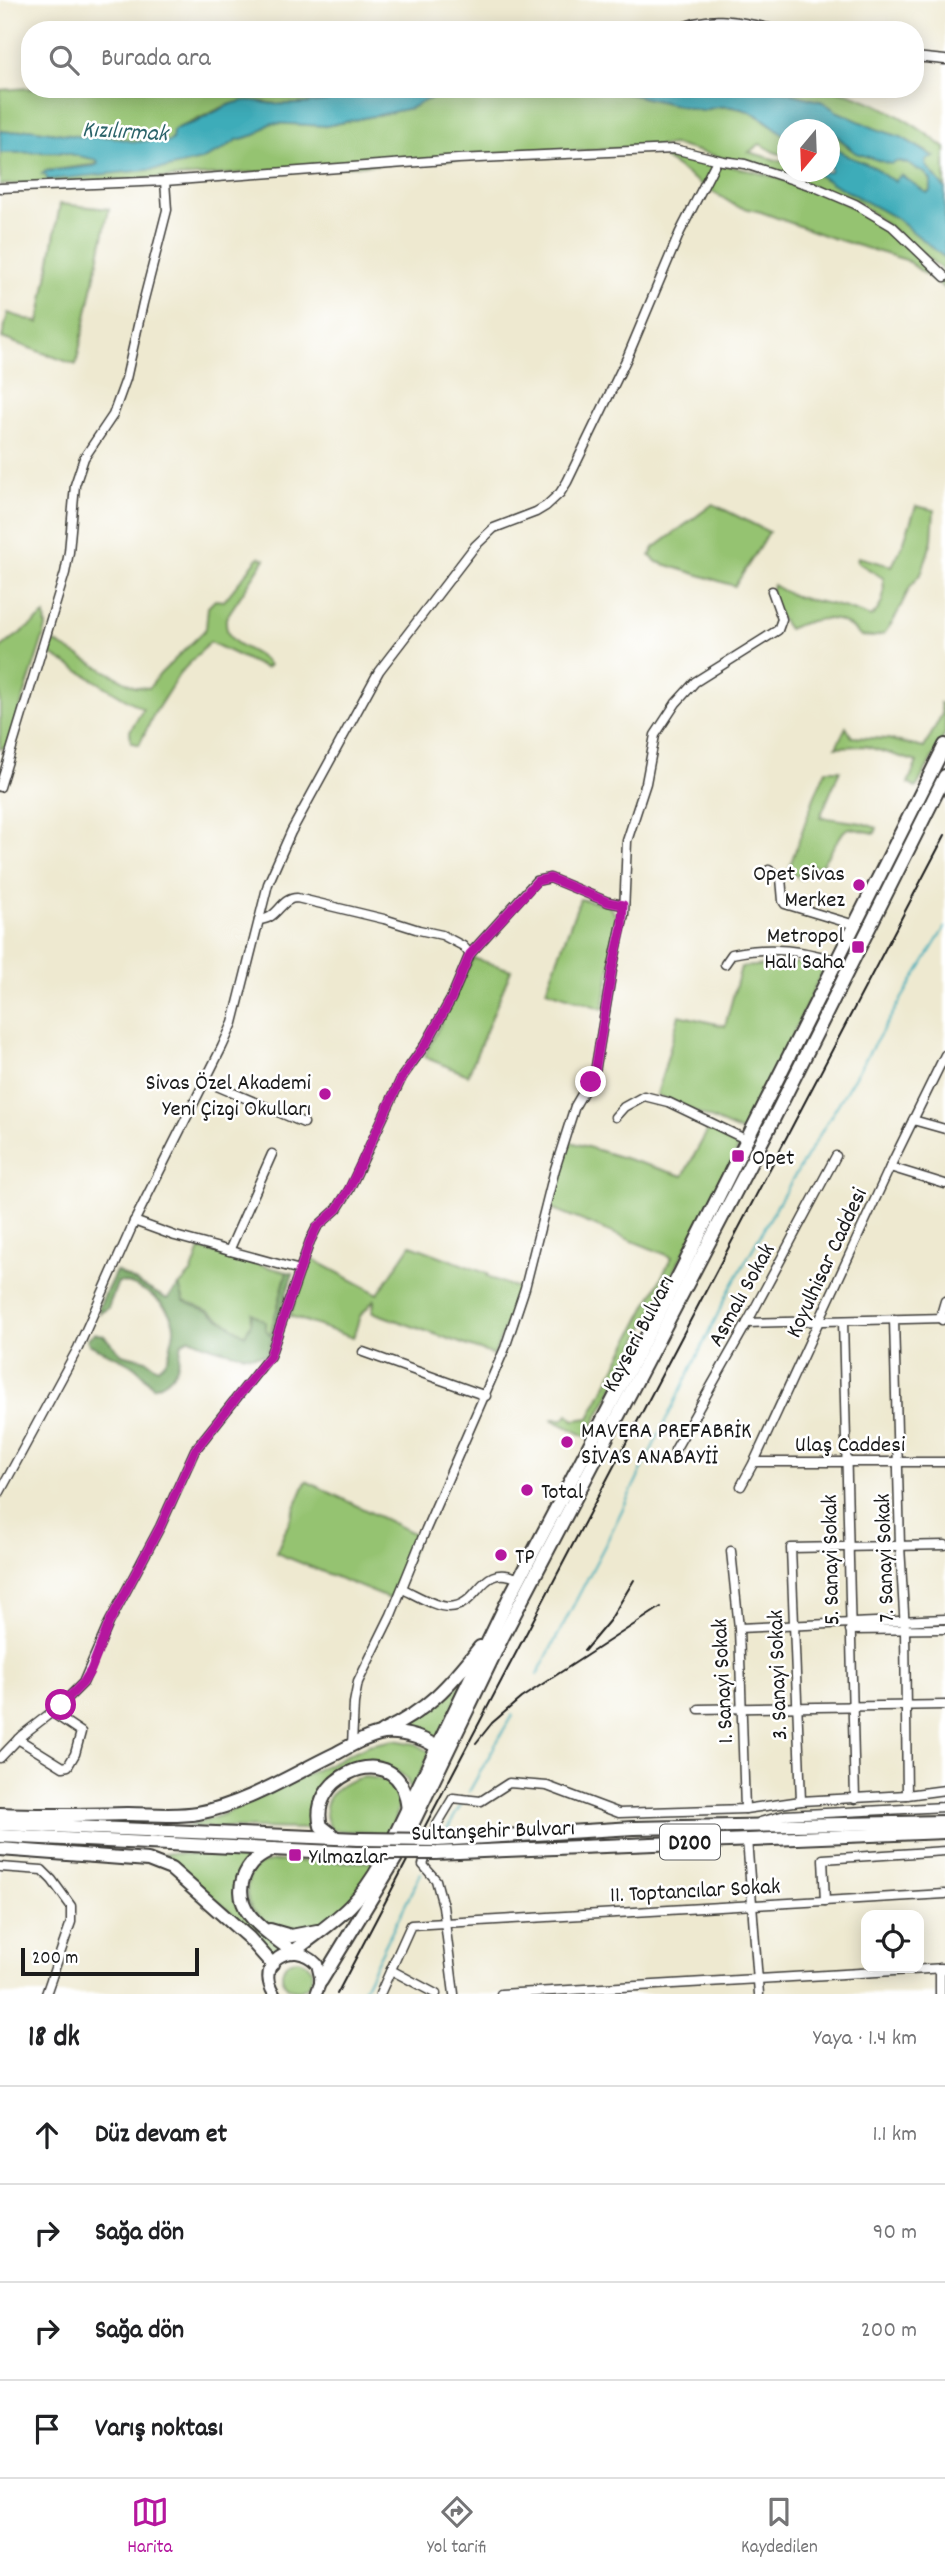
<!DOCTYPE html>
<html lang="tr">
<meta charset="utf-8">
<style>
:root{--surface:#fff;--page:#f6f6f6;--text:#202124;--muted:#757577;--line:#e0e0e0;--accent:#b5179e}
body{margin:0;font-family:Dekko,sans-serif;background:var(--page);color:var(--text)}
.controls{position:absolute;right:21px;bottom:21px;display:grid;overflow:hidden;border-radius:14px;box-shadow:0 4px 18px #0003}
.controls button{width:63px;height:63px;display:grid;place-items:center;padding:0;border:0;border-bottom:2px solid var(--line);background:var(--surface);color:var(--text);font:35px sans-serif}
.compass{position:absolute;left:777px;top:119px;width:63px;height:63px;border-radius:50%;background:var(--surface);box-shadow:0 4px 18px #0003;rotate:199deg}
.scale{position:absolute;left:21px;bottom:18px;width:178px;box-sizing:border-box;padding-left:7px;border:4px solid #1c1c1c;border-top:0;font-size:19px;line-height:24px;white-space:nowrap;color:#1c1c1c;-webkit-text-stroke:5px #fff;paint-order:stroke}
.stop{position:absolute;width:21px;height:21px;margin:-16px;border:5px solid #b5179e;border-radius:50%;background:#fff}
.stop.end{background:#b5179e;border-color:#fff;box-shadow:0 2px 7px #0008}
.list{margin:0;padding:0;list-style:none}
h2{display:flex;justify-content:space-between;align-items:center;height:91px;margin:0;padding:0 28px;font-size:30px}
h2 small{font-size:23px;font-weight:400;color:var(--muted)}
.list li{display:grid;grid-template-columns:46px 1fr auto;gap:21px;align-items:center;box-sizing:border-box;height:98px;padding:0 28px;border-top:2px solid var(--line)}
.list b{display:block;font-size:26px;white-space:nowrap}
.list em{font-size:23px;font-style:normal;color:var(--muted)}
.icon{flex:none;width:38px;height:38px;fill:none;stroke:currentColor;stroke-width:2;stroke-linecap:round;stroke-linejoin:round}
.map{position:relative;flex:none;width:945px;height:1994px;overflow:hidden}
.search{position:absolute;background:var(--surface);box-shadow:0 4px 18px #0003;left:21px;right:21px;top:21px;height:77px;display:flex;align-items:center;gap:18px;box-sizing:border-box;padding:0 24px;border-radius:28px;color:var(--muted);font-size:26px}
.sheet{height:483px;background:var(--surface)}
nav{display:flex;justify-content:space-around;align-items:center;box-sizing:border-box;height:98px;border-top:2px solid var(--line);background:var(--surface);font-size:19px;color:var(--muted)}
nav a{display:grid;justify-items:center;gap:4px}
nav .on{color:var(--accent)}
.map>svg:first-child{display:block}
.green{fill:#95c371;stroke:#587046;stroke-width:2}
.forest{fill:#78a963;stroke:#4a6240;stroke-width:2}
.water{fill:#3cacb9;stroke:#2c646a;stroke-width:2}
.lines{fill:none;stroke-linecap:round;stroke-linejoin:round}
.stream{stroke:#3cacb9;stroke-width:2}
.minor-casing{stroke:#3c3b37;stroke-width:11}
.major-casing{stroke:#3c3b37;stroke-width:14}
.highway-casing{stroke:#3c3b37;stroke-width:16}
.minor{stroke:#fff;stroke-width:8}
.major{stroke:#fff;stroke-width:10}
.highway{stroke:#fff;stroke-width:12}
.rail{stroke:#1c1c1c;stroke-width:2}
.highway-bridge-casing{stroke:#3c3b37;stroke-width:16;stroke-linecap:butt}
.highway-bridge{stroke:#fff;stroke-width:12}
.route{stroke:#b5179e;stroke-width:9}
.poi-dot{fill:#b5179e;stroke:#fff;stroke-width:2.5}
.labels{text-anchor:middle;stroke-width:5;stroke-linejoin:round;paint-order:stroke}
.shield{fill:#fff;stroke:#606060;stroke-width:2}
.shield-label{font-size:21px;font-weight:bold;fill:#1c1c1c}
.poi-label{font-size:23px;fill:#1c1c1c;stroke:#fff;text-anchor:start}
.street-label{font-size:23px;fill:#1c1c1c;stroke:#fff}
.water-label{font-size:24px;font-style:italic;fill:#2c646a;stroke:#fff}
</style>
<div class="map">
<svg width="945" height="1994" viewBox="0 0 945 1994">
<rect width="100%" height="100%" fill="#fff"/>
<filter id="ink" filterUnits="userSpaceOnUse"><feTurbulence type="fractalNoise" baseFrequency=".0143" numOctaves="2"/><feDisplacementMap in="SourceGraphic" scale="14" xChannelSelector="R" yChannelSelector="G"/><feConvolveMatrix kernelMatrix="1 2 1 2 8 2 1 2 1" color-interpolation-filters="sRGB"/></filter>
<filter id="wash" filterUnits="userSpaceOnUse"><feTurbulence type="fractalNoise" baseFrequency=".00686" numOctaves="4" result="noise"/><feDisplacementMap in="SourceGraphic" scale="28" xChannelSelector="R" yChannelSelector="G"/><feGaussianBlur stdDeviation="1.57" result="paint"/><feColorMatrix in="noise" values="0 0 0 0 0 0 0 0 0 0 0 0 0 0 0 0 0 1.4 0 .05"/><feComposite in="paint" operator="in"/></filter>
<g filter="url(#wash)">
<rect width="100%" height="100%" fill="#eee9d0"/>
<g class="green">
<path d="M30,88V89H350C340,103 293,105 276,104C267,103 258,100 249,101C223,102 201,120 177,128L172,140L163,143L154,140L135,142L112,137H83L30,129L11,132L0,131V90Z"/>
<path d="M512,89H607L702,111C736,98 762,116 787,138V156L774,152L760,144L749,152L787,163L788,172H812L838,185L896,218L945,258V272L857,201L723,158L675,145L165,178L0,185V153C32,152 66,149 97,160L98,164L46,171L43,174L220,151L237,140L255,135L271,123L326,126L411,108L426,100L443,96L452,99L478,92Z"/>
<path d="M774,89C793,89 816,86 834,90C874,99 913,122 945,148V189L926,165V160L934,156L901,137L876,129L836,111L823,102Z"/>
<path d="M830,131C840,136 845,147 855,152C878,163 916,155 931,180L930,190L927,193L923,191L901,175L895,182L886,177L876,168L847,156L830,143Z"/>
<path d="M675,155C734,167 796,178 850,206C887,224 916,254 945,283V289L906,260L829,237L761,212L736,206L699,183L664,158Z"/>
<polygon points="60,204 109,209 76,365 2,338 8,313 39,323"/>
<polygon points="713,504 769,532 735,586 657,562 650,556 654,548"/>
<path d="M916,506L934,510L932,540L922,572L910,587L894,620L884,634L873,637L860,636C840,611 814,618 788,629C779,615 766,602 773,585C802,603 809,598 838,606C849,608 860,613 871,617C884,606 885,594 883,578L857,562L858,557L892,566L903,544Z"/>
<path d="M259,557L265,559L226,618C224,650 254,645 269,665L266,668L260,666L210,642L180,673L154,714L139,745L131,742L130,731L143,709L47,652L54,642L135,687L149,688L160,674L203,632L206,628L208,607L215,600L224,601Z"/>
<polygon points="45,615 46,628 8,746 0,749 0,648"/>
<polygon points="940,703 945,705 945,734 916,788 908,783 917,762 865,746 836,747 846,727 852,737 888,739 924,748 942,714"/>
<polygon points="826,770 840,770 820,817 862,823 877,828 875,833 849,828 844,831 820,867 807,865 802,879 788,871 815,795"/>
<path d="M580,899C601,904 613,900 618,924L603,1009L546,990Z"/>
<polygon points="473,958 511,970 468,1075 424,1057"/>
<polygon points="810,962 823,970 746,1134 657,1095 679,1015 725,1026 741,967"/>
<polygon points="710,1126 741,1143 587,1437 551,1419 564,1419 568,1414 574,1420 589,1418 672,1257 548,1207 568,1141 683,1176"/>
<polygon points="411,1245 488,1274 487,1277 520,1289 494,1355 372,1312 375,1299 360,1316 353,1338 290,1316 309,1257 378,1294"/>
<polygon points="200,1249 287,1272 270,1336 252,1314 251,1323 245,1335 208,1311 183,1301 179,1286 192,1272"/>
<polygon points="306,1481 417,1535 405,1570 390,1599 276,1553"/>
<polygon points="468,1675 436,1743 399,1729 444,1700"/>
<polygon points="394,1740 416,1744 430,1752 412,1792 406,1778 398,1772 346,1769 328,1781 320,1791 313,1807 310,1829 186,1827 222,1815 368,1745"/>
<path d="M366,1777C408,1780 402,1803 390,1834L332,1830C314,1802 338,1780 366,1777Z"/>
<polygon points="164,1853 243,1856 245,1860 238,1890 279,1947 272,1955 252,1932"/>
<path d="M275,1861L376,1862C363,1883 347,1911 324,1923C295,1940 238,1922 248,1882C249,1876 253,1868 260,1865C264,1863 271,1862 275,1861Z"/>
<circle cx="297" cy="1975" r="15"/>
</g>
<path class="forest" d="M116,1271L167,1299L179,1286L184,1301L208,1311L245,1335L251,1323L252,1313L265,1322V1328L270,1335L287,1272L293,1273L267,1354C250,1361 207,1346 190,1338L182,1342C179,1364 177,1380 153,1387C132,1357 118,1360 89,1344L87,1339L94,1333L103,1335L122,1354L146,1360L158,1368C167,1362 169,1356 171,1345C172,1340 174,1334 174,1329C174,1306 138,1282 118,1282L108,1308L100,1313L99,1307Z"/>
<g class="water">
<path d="M350,89H512L478,92L452,99L443,96L426,100L411,108L326,126L271,123L255,135L237,140L220,151L201,160L168,168L47,180L46,175L42,174L46,171L94,166L98,164L97,160L61,152L0,153V131L11,132L30,129L83,137H112L135,142L154,140L163,143L172,140L173,131C180,125 190,125 198,121C214,113 226,104 243,101C255,99 265,104 276,104C294,105 339,104 350,89Z"/>
<path d="M607,89H774L823,102L836,111L876,129L901,137L934,157L926,160V165L945,189V258L896,218L812,172H830V143L847,156L876,168L886,177L895,181L901,175L927,193L931,190V180L925,173L908,164L899,161L890,164L856,153L830,130L816,126L815,129L788,130L787,138C763,115 735,98 702,111Z"/>
</g>
<g class="lines">
<g class="stream">
<polyline points="537,1675 605,1545 730,1289 779,1202 945,927"/>
<polyline points="469,1792 512,1715"/>
<polyline points="447,1829 461,1805"/>
<polyline points="361,1994 421,1873"/>
</g>
</g>
</g>
<g filter="url(#ink)">
<g class="lines">
<defs>
<g id="minor">
<path d="M677,30C710,12 744,23 778,30"/>
<polyline points="915,57 945,60"/>
<polyline points="0,188 165,181 458,159 674,149 723,161 745,164 815,187 855,204 892,226 945,277"/>
<polyline points="0,787 65,573 69,552 75,485 84,458 113,415 126,379 143,303 167,210 165,181"/>
<polyline points="769,870 781,878 783,901 785,904 855,925"/>
<path d="M259,920C279,919 280,898 297,898L384,919L419,930L442,935L463,946L470,954"/>
<path d="M725,964L732,954C767,946 804,950 837,961"/>
<polyline points="205,1081 304,1123"/>
<polyline points="615,1117 624,1107 644,1096 668,1102 747,1140"/>
<polyline points="913,1120 945,1129"/>
<polyline points="890,1167 945,1184"/>
<polyline points="134,1221 175,1236 300,1270"/>
<polyline points="229,1251 272,1154"/>
<polyline points="894,1319 900,1546 905,1630 907,1795"/>
<polyline points="942,1320 940,1318 945,1301"/>
<polyline points="843,1321 855,1799"/>
<polyline points="747,1323 945,1318"/>
<polyline points="363,1352 486,1396"/>
<polyline points="675,1450 747,1323 836,1156"/>
<polyline points="754,1462 945,1462"/>
<polyline points="741,1486 754,1462 890,1167 945,1055"/>
<polyline points="0,1492 78,1348 135,1220 222,1047 233,1023 268,884 291,832 379,671 475,546 494,528 536,512 546,506 560,493 567,482 627,358 680,232 717,160"/>
<polyline points="731,1551 739,1628 745,1809"/>
<path d="M403,1589C416,1595 435,1607 449,1607C482,1606 478,1561 519,1579"/>
<polyline points="739,1628 945,1619"/>
<polyline points="850,1630 945,1629"/>
<polyline points="699,1709 945,1705"/>
<polyline points="18,1739 63,1767 68,1766 75,1754 81,1732 51,1712"/>
<polyline points="352,1745 354,1703 358,1682 391,1615 426,1529 505,1348 525,1288 555,1169 575,1106 595,1072 612,970 624,914 627,841 646,783 655,735 676,703 695,682 778,630 782,619 772,591"/>
<polyline points="0,1758 21,1736 61,1705 83,1683 109,1623 160,1527 195,1450 270,1356 310,1241 317,1227 337,1209 349,1190 402,1077 427,1042 451,999 470,954 536,881 550,878 608,902 623,905"/>
<polyline points="801,1801 791,1548 945,1545"/>
<polyline points="760,1822 785,1815 945,1807"/>
<polyline points="747,1839 759,1994"/>
<polyline points="0,1867 42,1870 52,1880 71,1906 71,1922 46,1994"/>
<polyline points="825,1901 823,1859 945,1851"/>
<polyline points="391,1970 436,1994"/>
<polyline points="380,1994 411,1925 945,1894"/>
<polyline points="454,1994 443,1906 436,1880 423,1865 435,1828 453,1798 481,1801 509,1783 547,1786 619,1813 745,1809 801,1801 907,1795 945,1790"/>
<polyline points="501,1994 945,1968"/>
<polyline points="940,1994 940,1968"/>
</g>
<path id="major" d="M274,1994C254,1964 291,1937 317,1964L321,1981L316,1994"/>
<g id="highway">
<path d="M382,1732C428,1710 449,1686 480,1647"/>
<path d="M0,1814C43,1816 85,1815 128,1814C151,1814 175,1817 198,1813C246,1804 291,1775 335,1754C350,1746 367,1736 384,1733C402,1731 431,1739 443,1753"/>
<polyline points="0,1824 359,1839"/>
<polyline points="0,1836 356,1853"/>
<path d="M335,1837L321,1826C308,1780 379,1746 401,1784C406,1792 407,1801 408,1810"/>
<polyline points="437,1840 633,1828 945,1822"/>
<polyline points="0,1849 148,1860 171,1869 249,1938 272,1964"/>
<path d="M274,1849C259,1856 249,1862 243,1879C232,1914 270,1933 293,1952C334,1920 356,1909 382,1862L509,1598L680,1273L945,745"/>
<polyline points="435,1853 945,1832"/>
<polyline points="270,1930 291,1936 317,1931"/>
<polyline points="321,1981 397,1856 503,1636 772,1122 945,776"/>
</g>
</defs>
<use href="#minor" class="minor-casing"/>
<use href="#major" class="major-casing"/>
<use href="#highway" class="highway-casing"/>
<use href="#minor" class="minor"/>
<use href="#major" class="major"/>
<use href="#highway" class="highway"/>
<g class="rail">
<polyline points="584,1651 610,1620 634,1580"/>
<polyline points="476,1743 492,1723 521,1698 661,1607"/>
<polyline points="337,1994 945,835"/>
</g>
<defs>
<g id="highway-bridge">
<polyline points="359,1839 437,1840"/>
<polyline points="356,1853 435,1853"/>
</g>
</defs>
<use href="#highway-bridge" class="highway-bridge-casing"/>
<use href="#highway-bridge" class="highway-bridge"/>
</g>
</g>
<g class="lines" filter="url(#ink)">
<polyline class="route" points="61,1705 83,1683 91,1670 109,1623 160,1527 195,1450 270,1356 310,1241 317,1227 337,1209 349,1189 402,1077 427,1042 451,999 470,954 537,881 550,878 608,902 623,905 622,927 612,970 595,1072 591,1082"/>
</g>
<g class="poi-dot">
<circle cx="859" cy="885" r="7"/>
<rect x="851" y="940" width="14" height="14" rx="3.5"/>
<circle cx="325" cy="1094" r="7"/>
<rect x="731" y="1149" width="14" height="14" rx="3.5"/>
<circle cx="567" cy="1442" r="7"/>
<circle cx="527" cy="1490" r="7"/>
<circle cx="501" cy="1555" r="7"/>
<rect x="288" y="1848" width="14" height="14" rx="3.5"/>
</g>
<g class="labels">
<rect class="shield" x="660" y="1824.5" width="60" height="35" rx="5"/>
<g class="shield-label">
<text x="690" y="1849">D200</text>
</g>
<g class="poi-label">
<text x="845" y="880" text-anchor="end">Opet Sivas<tspan x="845" dy="26">Merkez</tspan></text>
<text x="844" y="942" text-anchor="end">Metropol<tspan x="844" dy="26">Halı Saha</tspan></text>
<text x="311" y="1089" text-anchor="end">Sivas Özel Akademi<tspan x="311" dy="26">Yeni Çizgi Okulları</tspan></text>
<text x="752" y="1164">Opet</text>
<text x="581" y="1437">MAVERA PREFABRİK<tspan x="581" dy="26">SİVAS ANABAYİİ</tspan></text>
<text x="541" y="1498">Total</text>
<text x="515" y="1563">TP</text>
<text x="309" y="1863">Yılmazlar</text>
</g>
<g class="street-label">
<text transform="translate(825 1262) rotate(-65)" y="8">Koyulhisar Caddesi</text>
<text transform="translate(740 1294) rotate(-61)" y="8">Asmalı Sokak</text>
<text transform="translate(637 1333) rotate(-62)" y="8">Kayseri Bulvarı</text>
<text x="850" y="1451">Ulaş Caddesi</text>
<text transform="translate(883 1558) rotate(-92)" y="8">7. Sanayi Sokak</text>
<text transform="translate(829 1560) rotate(-91)" y="8">5. Sanayi Sokak</text>
<text transform="translate(776 1675) rotate(-92)" y="8">3. Sanayi Sokak</text>
<text transform="translate(721 1681) rotate(-93)" y="8">1. Sanayi Sokak</text>
<text transform="translate(493 1829) rotate(-2)" y="8">Sultanşehir Bulvarı</text>
<text transform="translate(695 1889) rotate(-3)" y="8">11. Toptancılar Sokak</text>
</g>
<g class="water-label">
<text transform="translate(125 130) rotate(3)" y="8">Kızılırmak</text>
</g>
</g>
</svg>
<div class="controls">
<button><svg class="icon" aria-label="locate" viewBox="0 0 24 24"><circle cx="12" cy="12" r="6"/><path d="M12 2v4M12 18v4M2 12h4M18 12h4"/></svg></button>
</div>
<svg class="compass" viewBox="-18 -18 36 36"><path d="M0-13l5 13h-10z" fill="#e53935"/><path d="M0 13l5-13h-10z" fill="#757577"/></svg>
<div class="scale">200 m</div>
<div class="stop" style="left:61px;top:1705px"></div>
<div class="stop end" style="left:591px;top:1082px"></div>
<div class="search"><svg class="icon" aria-label="search" viewBox="0 0 24 24"><circle cx="10" cy="10" r="6"/><path d="M15 15l6 6"/></svg>Burada ara</div>
</div>
<section class="sheet">
<h2>18 dk<small>Yaya · 1.4 km</small></h2>
<ul class="list">
<li><svg class="icon" aria-label="ahead" viewBox="0 0 24 24"><path d="M12 20V5M6 11l6-6 6 6"/></svg><div><b>Düz devam et</b></div><em>1.1 km</em></li>
<li><svg class="icon" aria-label="right" viewBox="0 0 24 24"><path d="M7 20v-9h11M14 6l5 5-5 5"/></svg><div><b>Sağa dön</b></div><em>90 m</em></li>
<li><svg class="icon" aria-label="right" viewBox="0 0 24 24"><path d="M7 20v-9h11M14 6l5 5-5 5"/></svg><div><b>Sağa dön</b></div><em>200 m</em></li>
<li><svg class="icon" aria-label="arrive" viewBox="0 0 24 24"><path d="M6 21V4h12l-3 4 3 4H6"/></svg><div><b>Varış noktası</b></div></li>
</ul>
</section>
<nav>
<a class="on"><svg class="icon" aria-label="map" viewBox="0 0 24 24"><path d="M3 6l6-2 6 2 6-2v14l-6 2-6-2-6 2zM9 4v14M15 6v14"/></svg>Harita</a>
<a><svg class="icon" aria-label="directions" viewBox="0 0 24 24"><path d="M12 3l9 9-9 9-9-9zM9 14v-3h6M13 9l2 2-2 2"/></svg>Yol tarifi</a>
<a><svg class="icon" aria-label="saved" viewBox="0 0 24 24"><path d="M7 4h10v16l-5-4-5 4z"/></svg>Kaydedilen</a>
</nav>
